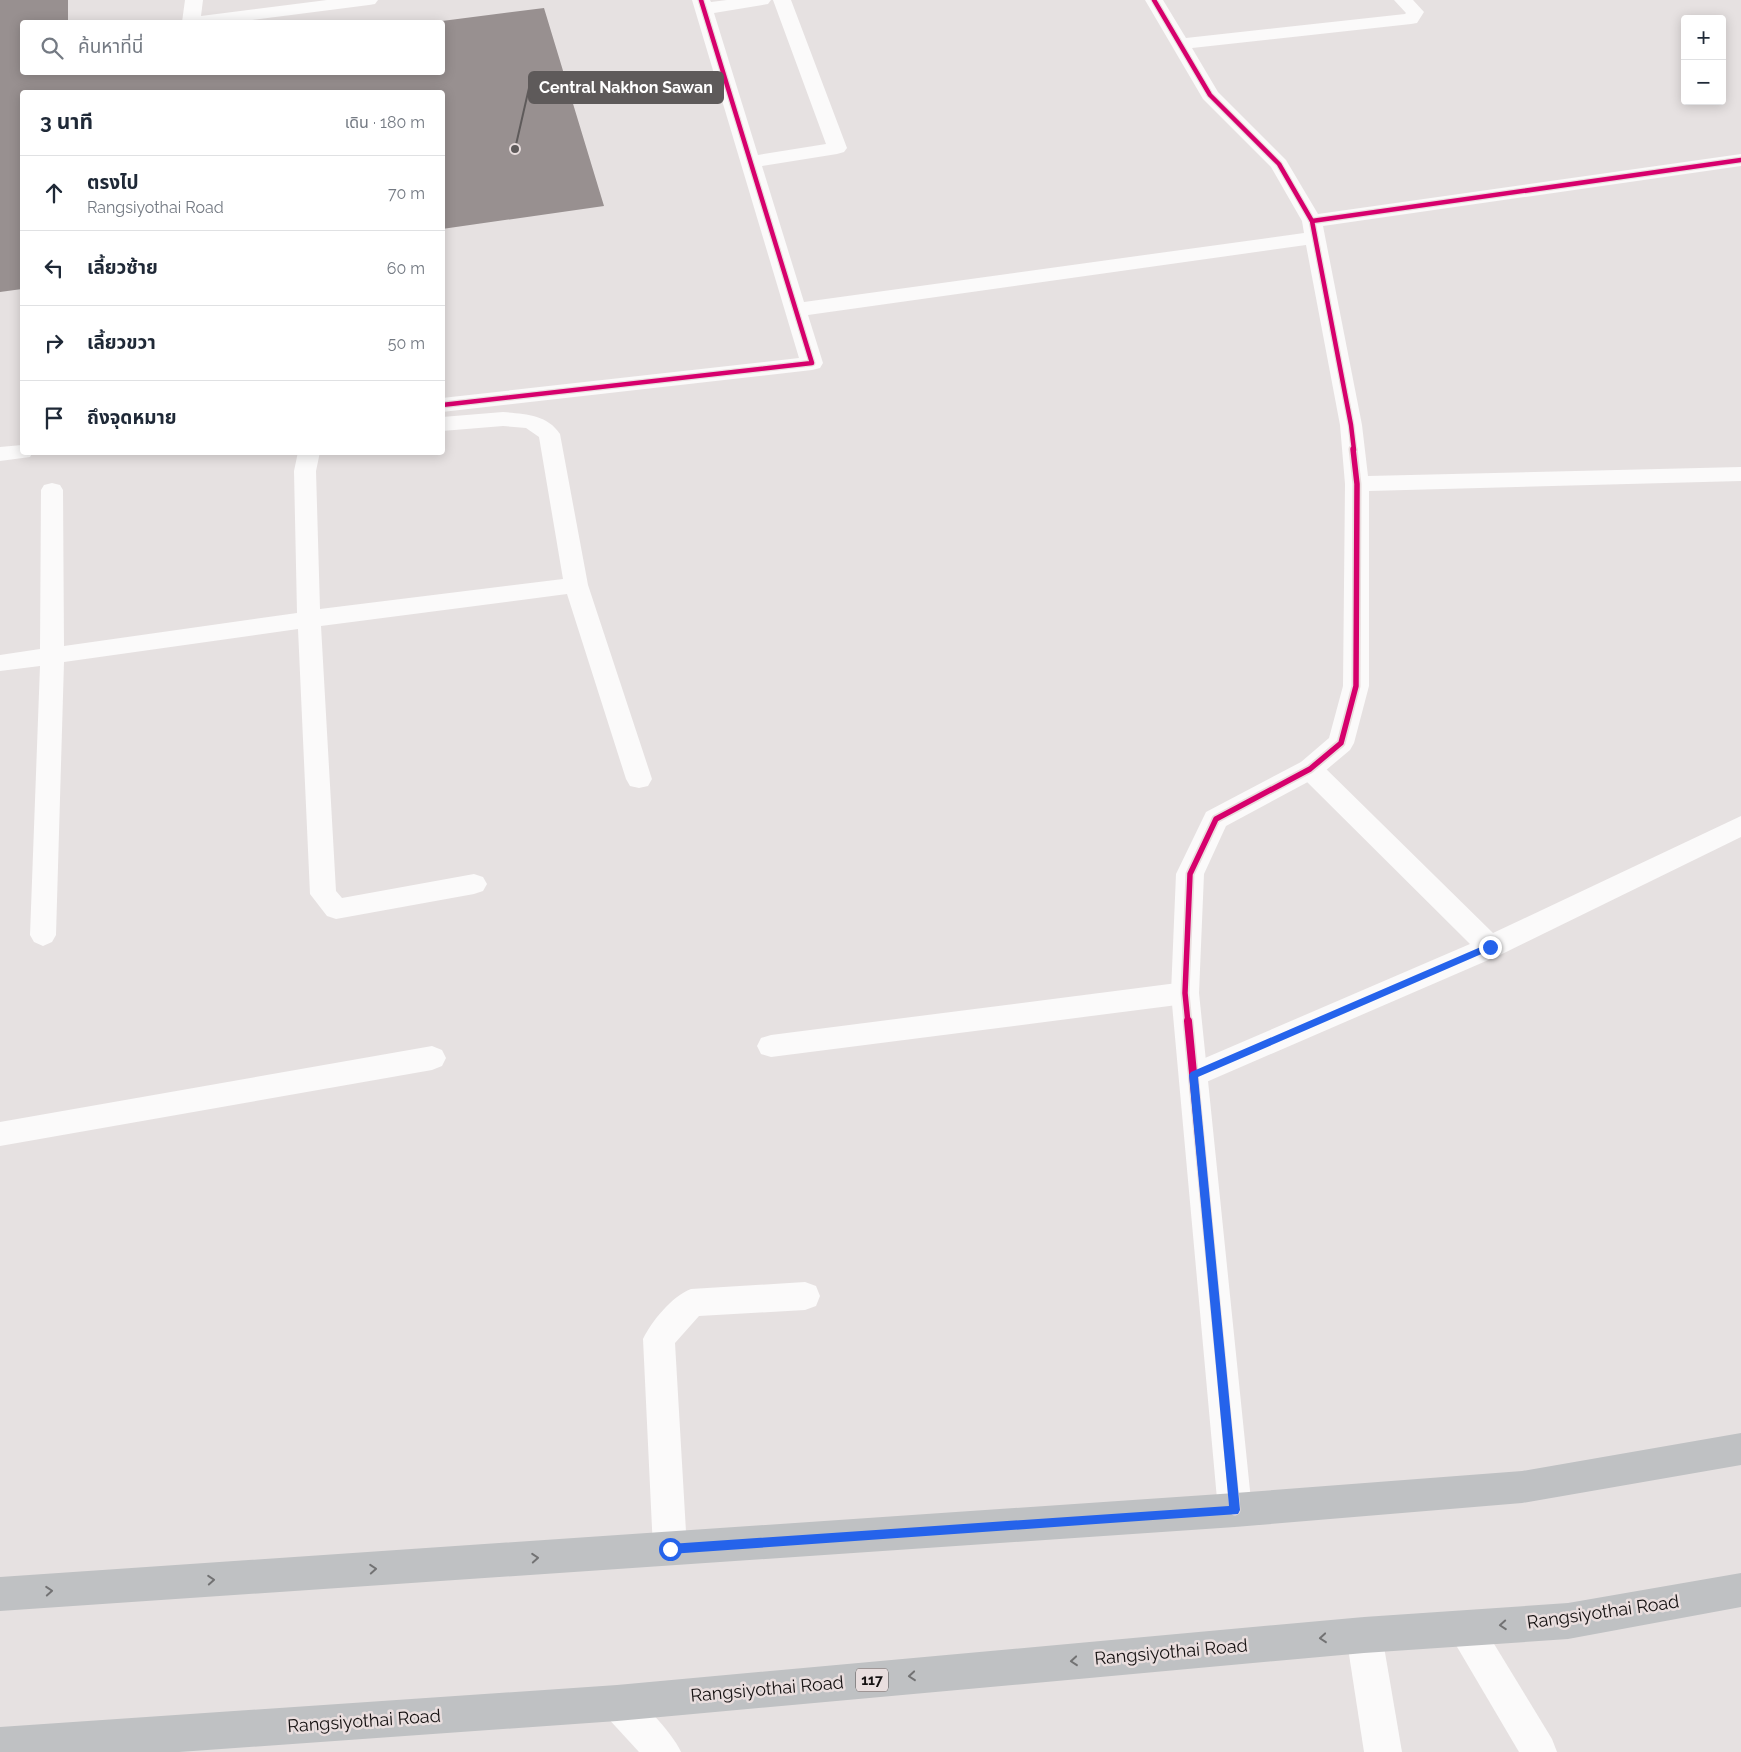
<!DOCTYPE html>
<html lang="th">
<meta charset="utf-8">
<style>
:root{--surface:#fff;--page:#f2f2f3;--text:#1f2937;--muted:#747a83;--line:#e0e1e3}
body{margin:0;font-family:Raleway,"Noto Sans Thai",sans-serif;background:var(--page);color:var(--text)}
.controls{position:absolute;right:15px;top:15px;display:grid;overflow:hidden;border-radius:5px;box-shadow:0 2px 12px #0003}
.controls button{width:45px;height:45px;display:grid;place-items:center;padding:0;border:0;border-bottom:1px solid var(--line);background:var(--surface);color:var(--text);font:25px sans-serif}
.stop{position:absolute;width:15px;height:15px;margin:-11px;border:4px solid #2563eb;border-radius:50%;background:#fff}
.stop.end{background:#2563eb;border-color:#fff;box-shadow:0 1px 5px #0008}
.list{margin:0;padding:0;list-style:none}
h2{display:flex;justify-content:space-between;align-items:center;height:65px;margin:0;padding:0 20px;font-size:21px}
h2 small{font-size:16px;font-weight:400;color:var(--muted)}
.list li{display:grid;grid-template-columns:32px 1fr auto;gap:15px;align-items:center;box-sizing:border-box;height:75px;padding:0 20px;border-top:1px solid var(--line)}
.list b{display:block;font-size:19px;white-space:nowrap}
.list p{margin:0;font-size:16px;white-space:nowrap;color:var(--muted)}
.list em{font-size:16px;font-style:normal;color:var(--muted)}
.icon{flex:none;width:28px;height:28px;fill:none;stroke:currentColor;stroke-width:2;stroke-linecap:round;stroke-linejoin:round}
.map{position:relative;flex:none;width:1741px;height:1752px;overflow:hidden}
.search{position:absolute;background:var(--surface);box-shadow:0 2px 12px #0003;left:20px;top:20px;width:425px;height:55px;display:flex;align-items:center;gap:12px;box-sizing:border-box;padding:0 18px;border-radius:5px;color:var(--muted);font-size:19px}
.panel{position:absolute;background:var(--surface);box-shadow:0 2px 12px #0003;left:20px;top:90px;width:425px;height:365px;border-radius:5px}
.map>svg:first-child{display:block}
.building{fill:#989090}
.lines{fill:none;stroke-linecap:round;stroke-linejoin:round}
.lane{fill:#fbfafa;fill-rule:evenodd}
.street{fill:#fbfafa;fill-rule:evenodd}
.primary{fill:#bfc1c3;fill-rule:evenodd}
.cycleway-far2-casing{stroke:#e9dede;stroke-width:7}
.cycleway-far1-casing{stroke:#e9dede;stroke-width:9}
.cycleway-casing{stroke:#e9dede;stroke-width:11}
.cycleway-far2{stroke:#d6006c;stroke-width:4.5}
.cycleway-far1{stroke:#d6006c;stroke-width:5.5}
.cycleway{stroke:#d6006c;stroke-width:8}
.oneway{stroke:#727273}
.route{fill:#2563eb}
.labels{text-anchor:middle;stroke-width:5;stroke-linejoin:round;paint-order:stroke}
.shield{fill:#e9dede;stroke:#554e4e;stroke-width:1}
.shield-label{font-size:14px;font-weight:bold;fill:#151111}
.near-street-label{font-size:18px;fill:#151111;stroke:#e9dede}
.leader{fill:none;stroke:#5e5a5a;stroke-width:2}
.callout-dot{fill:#5e5a5a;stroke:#e9dede;stroke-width:2}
.callout{fill:#5e5a5a;stroke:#5e5a5a;stroke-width:2}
.callout-label{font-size:16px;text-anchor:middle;font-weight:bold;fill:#fff}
</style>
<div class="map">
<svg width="1741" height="1752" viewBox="0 0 1741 1752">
<rect width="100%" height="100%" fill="#e6e1e1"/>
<polygon class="building" points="0,0 68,0 68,22 22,22 22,72 442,72 442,21 544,8 604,206 442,229 442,92 22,92 22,289 0,292"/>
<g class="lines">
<g class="lane">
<path d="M503,412C524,414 547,414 560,434L588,585L652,779L648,786L639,788L630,786L626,779L567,594L321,626L336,891L342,898L474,874L483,877L487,884L483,891L474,894L336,919L327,916L310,894L298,629L64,662L56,935L52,942L43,946L34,942L30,935L40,666L0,671V655L40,649L41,490L44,485L52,483L60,485L63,490L64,646L297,613L294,471L298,452H320L316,471L320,609L563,579L539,437L526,428L503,426L442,431V417Z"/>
<polygon points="1310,760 1319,762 1493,933 1741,816 1741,837 1500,955 1204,1083 1194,1087 1184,1083 1180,1075 1184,1067 1470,944 1301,776 1297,769 1301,762"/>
<polygon points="1185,982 1195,985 1199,993 1195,1001 1185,1004 771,1057 761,1054 757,1046 761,1038 771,1035"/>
<polygon points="432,1046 442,1050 446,1058 442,1066 432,1070 0,1146 0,1122"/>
<path d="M805,1282L816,1286L820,1296L816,1306L805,1310L699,1316L675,1343L687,1549L682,1560L670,1565L658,1560L653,1549L643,1339C652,1321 672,1296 691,1289Z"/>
<polygon points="1465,1611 1477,1616 1552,1739 1557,1752 1519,1752 1453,1640 1448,1628 1453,1616"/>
<path d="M617,1686C637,1694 672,1732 681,1752H639L605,1715L600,1703L605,1691Z"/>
</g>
<g class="street">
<polygon points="185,0 203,0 201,16 327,0 378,0 375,4 369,5 236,22 182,22"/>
<polygon points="692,0 710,0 711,2 727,0 771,0 768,4 714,13 758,155 826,144 773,0 791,0 847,148 844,152 837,154 762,166 804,302 1304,233 1302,221 1271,167 1203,99 1145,0 1163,0 1186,38 1405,14 1406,13 1394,0 1413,0 1424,12 1417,23 1411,24 1192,48 1218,92 1286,160 1318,214 1741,154 1741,166 1323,226 1362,425 1368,476 1741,467 1741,481 1369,491 1369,686 1354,743 1350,750 1319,776 1226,826 1204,874 1199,993 1252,1510 1247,1522 1235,1527 1223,1522 1218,1510 1171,993 1176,874 1206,812 1301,762 1329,738 1343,686 1345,484 1340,425 1306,245 808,315 823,363 820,368 812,370 442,412 442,398 799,358"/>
<polygon points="22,445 22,452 33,452 30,457 0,461 0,447"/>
<polygon points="1364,1617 1377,1622 1382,1635 1402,1752 1364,1752 1346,1635 1351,1622"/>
</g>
<g class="primary">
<polygon points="1741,1433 1741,1465 1522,1503 1235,1527 0,1611 0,1577 1235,1493 1522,1471"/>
<polygon points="1741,1573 1741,1607 1568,1639 1364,1653 617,1721 179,1752 0,1752 0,1727 617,1685 1364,1617 1568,1603"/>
</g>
<defs>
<g id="cycleway-far2">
<polyline points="1154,0 1210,95 1279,164 1312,221 1351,425 1354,450"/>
<polyline points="1312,221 1741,160"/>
<polyline points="442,405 812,363 701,0"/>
</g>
<polyline id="cycleway-far1" points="1188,1023 1185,993 1190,874 1216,819 1310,769 1341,743 1356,686 1357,484 1353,449"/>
<polyline id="cycleway" points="1188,1021 1235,1510"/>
</defs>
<use href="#cycleway-far2" class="cycleway-far2-casing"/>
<use href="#cycleway-far1" class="cycleway-far1-casing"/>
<use href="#cycleway" class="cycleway-casing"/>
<use href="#cycleway-far2" class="cycleway-far2"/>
<use href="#cycleway-far1" class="cycleway-far1"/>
<use href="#cycleway" class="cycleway"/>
</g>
<defs><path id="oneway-chevron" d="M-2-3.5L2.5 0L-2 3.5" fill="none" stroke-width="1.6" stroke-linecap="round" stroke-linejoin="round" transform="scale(1.25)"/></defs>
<g class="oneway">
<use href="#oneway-chevron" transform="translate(535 1558) rotate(-4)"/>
<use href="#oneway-chevron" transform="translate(373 1569) rotate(-4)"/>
<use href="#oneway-chevron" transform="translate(211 1580) rotate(-4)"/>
<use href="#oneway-chevron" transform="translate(49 1591) rotate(-4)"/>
<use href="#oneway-chevron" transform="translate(1503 1625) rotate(176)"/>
<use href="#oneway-chevron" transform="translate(1323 1638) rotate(175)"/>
<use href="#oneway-chevron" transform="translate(1074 1661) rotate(175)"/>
<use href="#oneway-chevron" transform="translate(912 1676) rotate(175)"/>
</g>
<polygon class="route" points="1490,943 1495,947 1493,949 1198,1077 1240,1510 1238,1514 670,1554 666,1552 665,1549 666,1545 670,1544 1229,1506 1189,1075 1191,1072"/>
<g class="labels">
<rect class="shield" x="856" y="1668.5" width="32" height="23" rx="4"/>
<g class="shield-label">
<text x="872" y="1685">117</text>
</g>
<g class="near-street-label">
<text transform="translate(1603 1612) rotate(-8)" y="6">Rangsiyothai Road</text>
<text transform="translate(1171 1652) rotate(-5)" y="6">Rangsiyothai Road</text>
<text transform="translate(767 1689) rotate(-5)" y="6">Rangsiyothai Road</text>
<text transform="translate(364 1721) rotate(-4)" y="6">Rangsiyothai Road</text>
</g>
</g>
<path class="leader" d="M515 149L529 88"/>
<circle class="callout-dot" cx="515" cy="149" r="5"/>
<rect class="callout" x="529" y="72" width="194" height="31" rx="5"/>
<g class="callout-label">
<text x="626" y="93">Central Nakhon Sawan</text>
</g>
</svg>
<div class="controls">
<button>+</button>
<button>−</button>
</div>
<div class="stop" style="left:670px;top:1549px"></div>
<div class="stop end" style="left:1490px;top:947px"></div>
<div class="search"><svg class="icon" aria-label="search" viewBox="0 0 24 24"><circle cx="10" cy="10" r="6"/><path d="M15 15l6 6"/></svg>ค้นหาที่นี่</div>
<section class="panel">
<h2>3 นาที<small>เดิน · 180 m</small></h2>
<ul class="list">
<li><svg class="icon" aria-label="ahead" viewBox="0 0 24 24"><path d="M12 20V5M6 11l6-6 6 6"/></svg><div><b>ตรงไป</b><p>Rangsiyothai Road</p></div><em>70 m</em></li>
<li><svg class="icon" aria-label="left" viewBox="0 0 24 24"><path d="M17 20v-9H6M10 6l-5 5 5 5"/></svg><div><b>เลี้ยวซ้าย</b></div><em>60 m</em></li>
<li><svg class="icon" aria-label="right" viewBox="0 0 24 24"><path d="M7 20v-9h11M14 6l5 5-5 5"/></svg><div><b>เลี้ยวขวา</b></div><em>50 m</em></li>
<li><svg class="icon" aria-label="arrive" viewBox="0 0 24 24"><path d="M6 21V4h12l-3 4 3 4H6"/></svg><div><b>ถึงจุดหมาย</b></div></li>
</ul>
</section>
</div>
